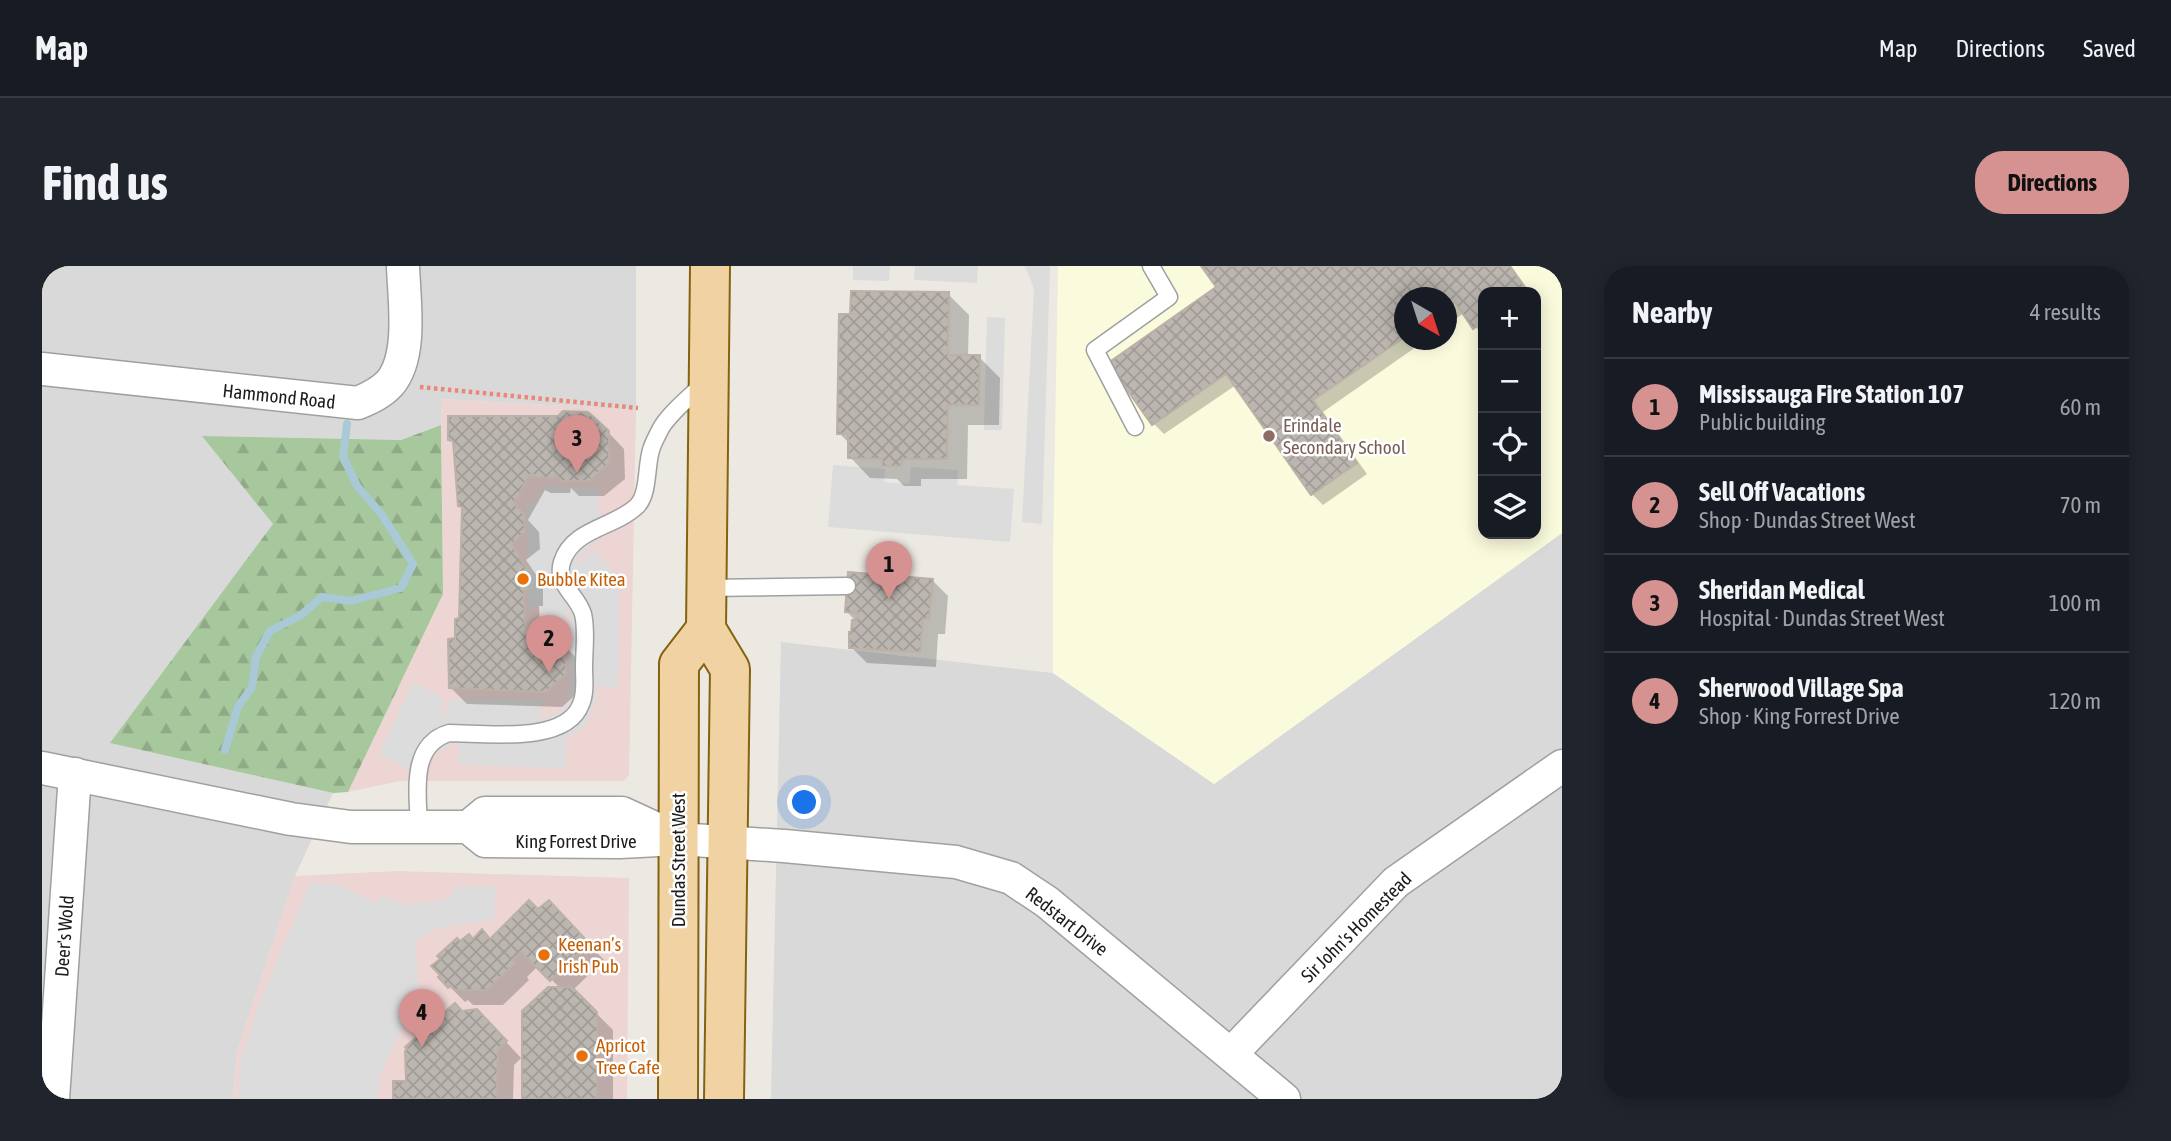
<!DOCTYPE html>
<meta charset="utf-8">
<style>
:root{--surface:#171b24;--page:#20242c;--text:#f1f3f6;--muted:#9ea1a6;--line:#363941;--accent:#d59291}
body{margin:0;font-family:"Asap Condensed",sans-serif;background:var(--page);color:var(--text)}
.controls{position:absolute;right:21px;top:21px;display:grid;overflow:hidden;border-radius:14px;box-shadow:0 4px 18px #0003}
.controls button{width:63px;height:63px;display:grid;place-items:center;padding:0;border:0;border-bottom:2px solid var(--line);background:var(--surface);color:var(--text);font:35px sans-serif}
.compass{position:absolute;left:1352px;top:21px;width:63px;height:63px;border-radius:50%;background:var(--surface);box-shadow:0 4px 18px #0003;rotate:141deg}
.you{position:absolute;left:763px;top:537px;width:24px;height:24px;margin:-18px;border:5px solid #fff;border-radius:50%;background:#1a73e8;box-shadow:0 0 0 10px #1a73e833}
.badge{display:grid;place-items:center;width:46px;height:46px;border-radius:50%;background:var(--accent);color:#111;font-size:23px;font-weight:700}
.pin{position:absolute;translate:-50% -58px;filter:drop-shadow(0 2px 4px #0008)}
.pin::after{content:'';position:absolute;top:37px;width:24px;height:21px;background:inherit;clip-path:polygon(0 0,100% 0,50% 100%)}
.list{margin:0;padding:0;list-style:none}
h2{display:flex;justify-content:space-between;align-items:center;height:91px;margin:0;padding:0 28px;font-size:30px}
h2 small{font-size:23px;font-weight:400;color:var(--muted)}
.list li{display:grid;grid-template-columns:46px 1fr auto;gap:21px;align-items:center;box-sizing:border-box;height:98px;padding:0 28px;border-top:2px solid var(--line)}
.list b{display:block;font-size:26px;white-space:nowrap}
.list p{margin:0;font-size:23px;white-space:nowrap;color:var(--muted)}
.list em{font-size:23px;font-style:normal;color:var(--muted)}
.icon{flex:none;width:38px;height:38px;fill:none;stroke:currentColor;stroke-width:2;stroke-linecap:round;stroke-linejoin:round}
.map{position:relative;flex:none;width:1520px;height:833px;overflow:hidden;border-radius:28px}
header{display:flex;align-items:center;gap:42px;box-sizing:border-box;height:98px;padding:0 35px;background:var(--surface);border-bottom:2px solid var(--line)}
header strong{font-size:33px}
nav{display:flex;gap:38px;margin-inline-start:auto;font-size:24px}
.intro{display:flex;align-items:center;justify-content:space-between;box-sizing:border-box;height:168px;padding:0 42px}
h1{margin:0;font-size:49px}
.button{padding:18px 32px;border-radius:28px;background:var(--accent);color:#111;font-size:24px;font-weight:700}
main{display:flex;gap:42px;padding:0 42px}
aside{flex:1;background:var(--surface);border-radius:28px;box-shadow:0 4px 18px #0003}
.map>svg:first-child{display:block}
.residential{fill:#dad9d9}
.commercial{fill:#ecd5d3}
.education{fill:#fafbdd;fill-rule:evenodd}
.forest{fill:url(#forest-firs)}
.parking{fill:#dcdcdc}
.shadow{fill:#0003}
.lines{fill:none;stroke-linecap:round;stroke-linejoin:round}
.stream{stroke:#a8c9d5;stroke-width:8}
.building{fill:url(#building-cross-hatch);stroke:#bcb1a7;stroke-width:2}
.service-casing{stroke:#a0a0a0;stroke-width:19}
.minor-casing{stroke:#a0a0a0;stroke-width:35}
.primary-casing{stroke:#846310;stroke-width:42}
.path{stroke:#ea8776;stroke-width:4.5;stroke-dasharray:3.5 3.5;stroke-linecap:butt}
.service{stroke:#fff;stroke-width:16}
.minor{stroke:#fff;stroke-width:32}
.primary{stroke:#f1d3a3;stroke-width:38}
.education-dot{fill:#8d6e63;stroke:#fff;stroke-width:2.5}
.food-dot{fill:#e8710a;stroke:#fff;stroke-width:2.5}
.labels{text-anchor:middle;stroke-width:5;stroke-linejoin:round;paint-order:stroke}
.street-label{font-size:19px;fill:#1c1c1c;stroke:#fff}
.education-label{font-size:19px;fill:#785e54;stroke:#fff;text-anchor:start}
.food-label{font-size:19px;fill:#c56008;stroke:#fff;text-anchor:start}
</style>
<header>
<strong>Map</strong>
<nav><a>Map</a><a>Directions</a><a>Saved</a></nav>
</header>
<div class="intro"><h1>Find us</h1><a class="button">Directions</a></div>
<main>
<div class="map">
<svg width="1520" height="833" viewBox="0 0 1520 833">
<defs>
<pattern id="forest-firs" width="22" height="20" patternUnits="userSpaceOnUse" patternTransform="scale(1.75)"><rect width="22" height="20" fill="#a7c79c"/><path d="M5 1l3.5 6h-7zM16 11l3.5 6h-7z" fill="#8faa86"/></pattern>
<pattern id="building-cross-hatch" width="8" height="8" patternUnits="userSpaceOnUse" patternTransform="scale(1.75)"><rect width="8" height="8" fill="#bcb6b0"/><path d="M0 0l8 8M0 8l8-8" fill="none" stroke="#a19c97"/></pattern>
</defs>
<rect width="100%" height="100%" fill="#ece9e3"/>
<g class="residential">
<polygon points="0,0 594,0 594,144 399,133 399,159 359,174 161,170 231,258 69,477 291,527 253,610 195,786 191,833 0,833"/>
<polygon points="1520,267 1520,833 729,833 739,376 1011,407 1172,518"/>
</g>
<g class="commercial">
<polygon points="399,133 594,144 587,509 582,515 358,515 306,526 401,328"/>
<polygon points="355,605 587,612 585,833 191,833 195,786 253,610"/>
</g>
<path class="education" d="M1016,0H1520V267L1172,518L1011,407V286ZM1441,26H1494V268H1441ZM1363,32H1405V74H1363Z"/>
<polygon class="forest" points="399,159 401,328 306,526 291,527 68,477 231,258 160,170 359,174"/>
<g class="parking">
<polygon points="811,0 848,0 847,15 811,14"/>
<polygon points="873,0 936,0 935,17 872,14"/>
<polygon points="983,0 1007,0 1008,2 1000,258 980,256 992,23"/>
<polygon points="945,51 963,52 960,164 942,164"/>
<polygon points="791,199 843,203 842,216 867,218 869,201 916,204 915,219 972,223 968,276 786,261"/>
<polygon points="504,220 557,222 556,244 566,264 532,296 536,298 551,284 571,305 558,319 557,323 577,321 576,422 555,420 553,437 543,460 524,473 523,502 416,499 417,480 411,478 364,502 337,488 371,416 400,431 400,448 404,453 406,434 500,433 498,451 508,451 518,445 527,432 528,348 524,342 524,361 506,359 503,350 497,342 486,339 485,238 493,236"/>
<polygon points="268,617 297,618 335,638 339,629 362,639 398,635 409,632 411,621 454,621 452,653 393,663 373,675 377,727 337,811 336,833 196,833 199,794 217,738"/>
</g>
<g class="shadow">
<polygon points="1161,0 1469,0 1488,26 1441,26 1441,70 1422,47 1405,59 1405,32 1363,32 1363,74 1384,74 1281,146 1325,208 1281,239 1270,228 1194,119 1122,168 1112,158 1176,22"/>
<polygon points="906,28 927,49 926,91 937,91 958,112 957,159 926,159 925,213 879,213 879,220 862,220 855,213 828,212 808,191 808,178 797,167"/>
<polygon points="566,166 582,183 583,213 562,230 537,230 529,222 528,227 509,227 503,224 486,254 497,266 498,283 484,294 501,319 501,340 497,340 498,362 522,379 539,397 539,424 520,441 425,438 409,422 419,353 421,243 418,239 413,178 408,173"/>
<polygon points="890,314 906,330 903,368 896,368 894,401 825,397 809,381 815,356 805,346"/>
<polygon points="496,646 522,653 562,694 531,724 571,764 571,833 482,833 519,723 496,700 485,711 487,714 461,739 431,739 426,734 423,736 398,711 418,677 449,675"/>
<polygon points="420,747 450,761 479,792 472,799 471,833 353,833"/>
</g>
<g class="lines">
<polyline class="stream" points="183,484 196,441 210,421 214,391 228,365 259,349 280,331 309,335 359,322 371,298 340,249 315,220 301,190 305,158"/>
</g>
<g class="building">
<polygon points="1159,0 1468,0 1485,25 1441,26 1441,56 1431,63 1413,36 1405,41 1405,32 1363,32 1363,71 1271,134 1315,197 1269,229 1184,108 1110,159 1066,97 1174,21"/>
<polygon points="809,25 907,26 906,89 938,89 937,139 906,139 905,193 860,193 859,200 840,200 840,193 806,192 806,168 795,168 797,48 808,48"/>
<polygon points="521,145 546,146 567,165 567,197 546,215 520,215 513,209 513,212 491,211 491,208 487,209 472,237 482,249 483,266 470,278 483,301 485,302 486,324 482,325 483,360 506,360 524,379 524,408 504,426 407,422 406,373 413,372 413,353 417,352 420,241 416,240 411,175 406,174 406,150 516,150"/>
<polygon points="806,306 891,313 887,353 881,353 878,386 807,382 807,366 809,366 810,354 814,354 815,347 803,346"/>
<polygon points="487,634 496,643 507,634 547,677 508,715 479,686 470,694 473,697 445,724 413,724 409,720 406,722 396,711 398,709 389,700 398,693 395,690 415,672 418,675 427,668 431,673 440,663 448,673"/>
<polygon points="506,721 530,721 555,746 555,833 480,833 480,745"/>
<polygon points="413,737 420,745 435,743 465,775 456,783 455,829 458,833 351,833 351,815 364,815 363,785 365,783 363,781"/>
</g>
<g class="lines">
<defs>
<g id="service">
<polyline points="1093,161 1053,84 1127,31 1109,0"/>
<polyline points="664,322 805,320"/>
<path d="M377,561C376,528 367,479 407,467C443,467 524,479 539,438C544,427 542,413 542,401C542,384 545,364 541,348C535,328 513,319 520,296C531,262 572,262 595,240C607,228 604,200 609,184C611,177 615,170 618,164C625,149 649,130 661,118"/>
</g>
<g id="minor">
<path d="M0,103L316,137C328,132 339,127 348,117C371,90 362,33 361,0"/>
<polyline points="0,502 249,553 309,561 426,561 443,575 578,576 636,573 742,580 914,596 969,612 1005,636 1242,833"/>
<polyline points="426,561 443,547 580,547 632,571"/>
<polyline points="1189,788 1354,616 1520,500"/>
<polyline points="11,833 33,508"/>
</g>
<g id="primary">
<polyline points="668,0 664,363 688,403 682,833"/>
<polyline points="636,833 637,398 664,363"/>
</g>
</defs>
<use href="#service" class="service-casing"/>
<use href="#minor" class="minor-casing"/>
<use href="#primary" class="primary-casing"/>
<polyline class="path" points="378,121 596,142"/>
<use href="#service" class="service"/>
<use href="#minor" class="minor"/>
<use href="#primary" class="primary"/>
</g>
<circle class="education-dot" cx="1227" cy="170" r="7"/>
<g class="food-dot">
<circle cx="481" cy="313" r="7"/>
<circle cx="502" cy="689" r="7"/>
<circle cx="540" cy="790" r="7"/>
</g>
<g class="labels">
<g class="street-label">
<text transform="translate(237 130) rotate(6)" y="7">Hammond Road</text>
<text x="534" y="582">King Forrest Drive</text>
<text transform="translate(636 594) rotate(-90)" y="7">Dundas Street West</text>
<text transform="translate(1025 655) rotate(38)" y="7">Redstart Drive</text>
<text transform="translate(1314 661) rotate(-45)" y="7">Sir John's Homestead</text>
<text transform="translate(22 670) rotate(-86)" y="7">Deer's Wold</text>
</g>
<g class="education-label">
<text x="1241" y="166">Erindale<tspan x="1241" dy="22">Secondary School</tspan></text>
</g>
<g class="food-label">
<text x="495" y="320">Bubble Kitea</text>
<text x="516" y="685">Keenan’s<tspan x="516" dy="22">Irish Pub</tspan></text>
<text x="554" y="786">Apricot<tspan x="554" dy="22">Tree Cafe</tspan></text>
</g>
</g>
</svg>
<div class="controls">
<button>+</button>
<button>−</button>
<button><svg class="icon" aria-label="locate" viewBox="0 0 24 24"><circle cx="12" cy="12" r="6"/><path d="M12 2v4M12 18v4M2 12h4M18 12h4"/></svg></button>
<button><svg class="icon" aria-label="layers" viewBox="0 0 24 24"><path d="M12 4l9 5-9 5-9-5zM3 14l9 5 9-5"/></svg></button>
</div>
<svg class="compass" viewBox="-18 -18 36 36"><path d="M0-13l5 13h-10z" fill="#e53935"/><path d="M0 13l5-13h-10z" fill="#9ea1a6"/></svg>
<div class="you"></div>
<div class="pin badge" style="left:847px;top:333px">1</div>
<div class="pin badge" style="left:507px;top:407px">2</div>
<div class="pin badge" style="left:535px;top:207px">3</div>
<div class="pin badge" style="left:380px;top:781px">4</div>
</div>
<aside>
<h2>Nearby<small>4 results</small></h2>
<ul class="list">
<li><span class="badge">1</span><div><b>Mississauga Fire Station 107</b><p>Public building</p></div><em>60 m</em></li>
<li><span class="badge">2</span><div><b>Sell Off Vacations</b><p>Shop · Dundas Street West</p></div><em>70 m</em></li>
<li><span class="badge">3</span><div><b>Sheridan Medical</b><p>Hospital · Dundas Street West</p></div><em>100 m</em></li>
<li><span class="badge">4</span><div><b>Sherwood Village Spa</b><p>Shop · King Forrest Drive</p></div><em>120 m</em></li>
</ul>
</aside>
</main>
